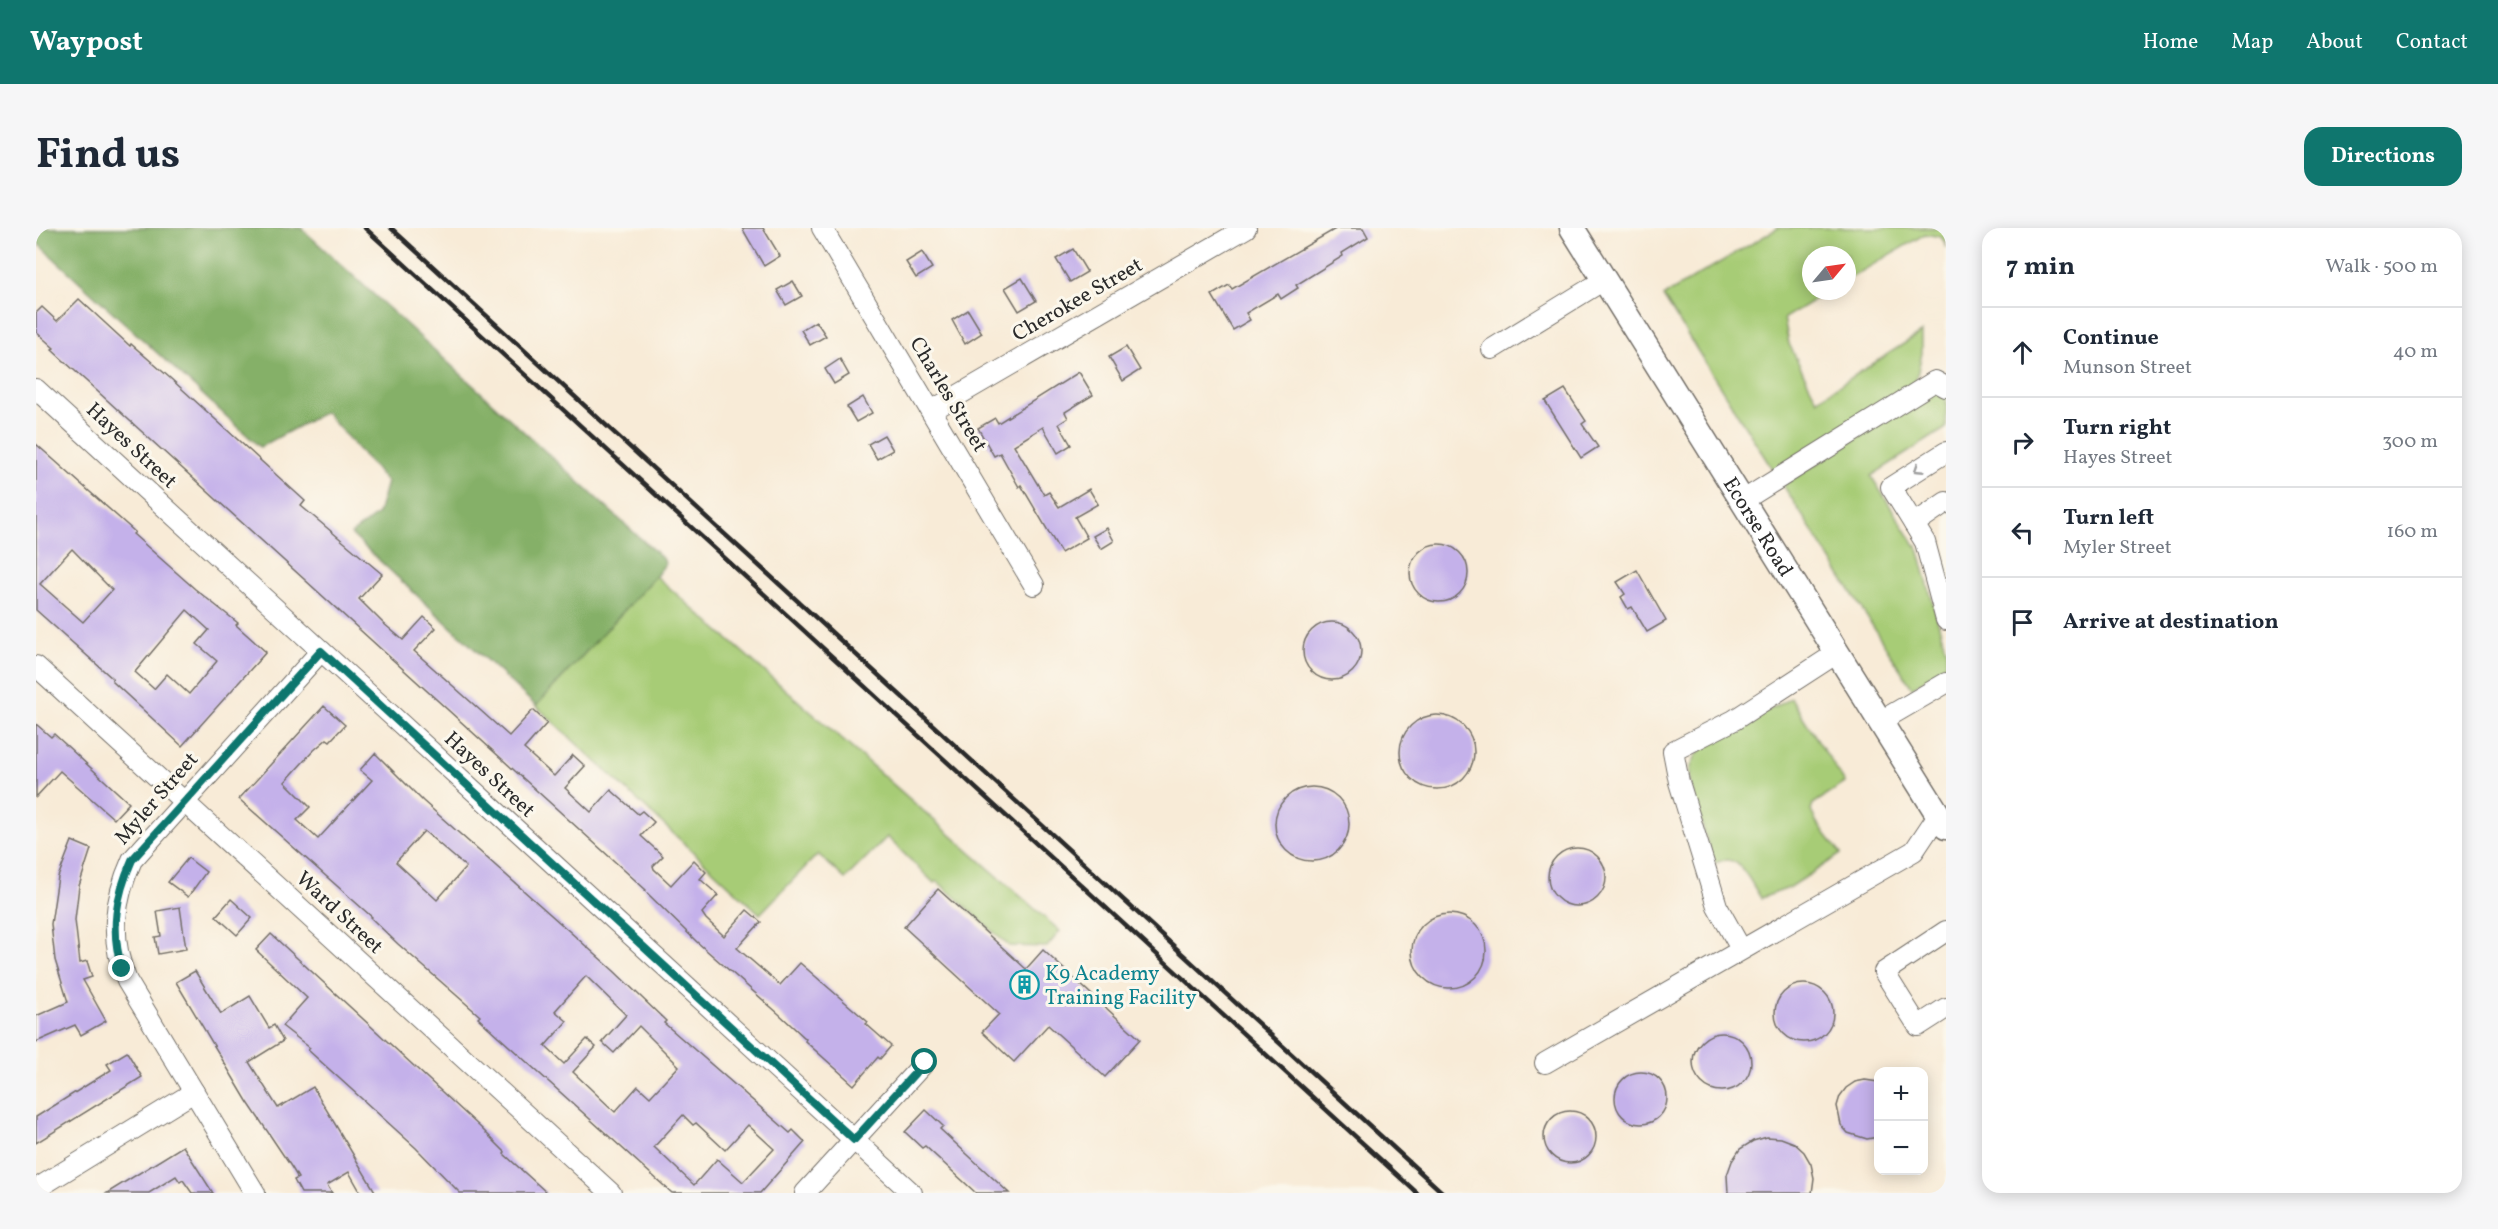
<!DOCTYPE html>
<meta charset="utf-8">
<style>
:root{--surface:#fff;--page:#f6f6f7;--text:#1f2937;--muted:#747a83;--line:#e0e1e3;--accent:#0f766e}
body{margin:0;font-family:Vollkorn,serif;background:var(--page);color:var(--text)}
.controls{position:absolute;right:18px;bottom:18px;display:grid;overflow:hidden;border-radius:12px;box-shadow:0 3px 15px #0003}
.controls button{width:54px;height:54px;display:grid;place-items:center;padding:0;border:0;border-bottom:2px solid var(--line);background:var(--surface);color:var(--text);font:30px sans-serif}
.compass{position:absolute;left:1766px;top:18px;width:54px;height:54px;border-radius:50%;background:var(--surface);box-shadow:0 3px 15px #0003;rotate:61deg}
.stop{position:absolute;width:18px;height:18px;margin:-14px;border:4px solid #0f766e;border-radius:50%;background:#fff}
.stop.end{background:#0f766e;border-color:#fff;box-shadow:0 2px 6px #0008}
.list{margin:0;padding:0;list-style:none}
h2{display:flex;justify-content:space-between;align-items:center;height:78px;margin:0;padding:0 24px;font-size:26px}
h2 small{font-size:20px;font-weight:400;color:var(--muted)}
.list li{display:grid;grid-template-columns:39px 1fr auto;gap:18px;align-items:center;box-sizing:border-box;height:90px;padding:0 24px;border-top:2px solid var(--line)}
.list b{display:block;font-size:22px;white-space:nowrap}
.list p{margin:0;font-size:20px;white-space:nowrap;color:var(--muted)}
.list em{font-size:20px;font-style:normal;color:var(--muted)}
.icon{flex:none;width:33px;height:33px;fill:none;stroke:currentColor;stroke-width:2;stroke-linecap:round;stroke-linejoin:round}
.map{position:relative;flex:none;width:1910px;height:965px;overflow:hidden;border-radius:18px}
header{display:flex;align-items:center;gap:36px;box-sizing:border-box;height:84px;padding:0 30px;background:var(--accent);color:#fff}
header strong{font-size:28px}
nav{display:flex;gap:33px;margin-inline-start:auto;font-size:21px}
.intro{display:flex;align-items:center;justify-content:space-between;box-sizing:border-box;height:144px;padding:0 36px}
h1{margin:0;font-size:42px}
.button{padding:15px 27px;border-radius:18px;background:var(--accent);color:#fff;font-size:21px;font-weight:700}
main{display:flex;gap:36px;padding:0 36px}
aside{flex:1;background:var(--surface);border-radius:18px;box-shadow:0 3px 15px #0003}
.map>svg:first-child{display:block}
.green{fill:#a7cc76;stroke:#697c50;stroke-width:1.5}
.forest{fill:#85b067;stroke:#586e49;stroke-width:1.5}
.building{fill:#c4b1ea;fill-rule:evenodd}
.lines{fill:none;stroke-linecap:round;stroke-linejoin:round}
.minor-casing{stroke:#736e67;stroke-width:22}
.major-casing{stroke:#736e67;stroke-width:27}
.minor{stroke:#fff;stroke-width:20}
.major{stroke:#fff;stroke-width:24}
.rail{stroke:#2b2b2b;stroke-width:4.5}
.oneway{stroke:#a0a0a0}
.route{stroke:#0f766e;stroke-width:8}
.labels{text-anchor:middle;stroke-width:6;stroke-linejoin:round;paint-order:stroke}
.street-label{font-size:21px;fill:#2b2b2b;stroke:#fbf7ec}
.culture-label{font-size:21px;fill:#0d838f;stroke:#fbf7ec;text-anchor:start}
</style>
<header>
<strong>Waypost</strong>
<nav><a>Home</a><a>Map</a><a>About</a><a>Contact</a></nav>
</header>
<div class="intro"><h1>Find us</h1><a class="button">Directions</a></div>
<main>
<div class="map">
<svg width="1910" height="965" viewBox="0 0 1910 965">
<rect width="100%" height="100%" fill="#fbf7ec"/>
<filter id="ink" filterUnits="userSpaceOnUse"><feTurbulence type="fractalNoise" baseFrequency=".0167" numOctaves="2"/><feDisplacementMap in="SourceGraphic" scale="12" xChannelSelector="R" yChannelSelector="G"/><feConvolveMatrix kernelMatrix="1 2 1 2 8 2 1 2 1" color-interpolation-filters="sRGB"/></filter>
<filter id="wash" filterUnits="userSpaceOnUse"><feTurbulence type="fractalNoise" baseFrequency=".008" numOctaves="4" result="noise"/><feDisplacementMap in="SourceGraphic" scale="24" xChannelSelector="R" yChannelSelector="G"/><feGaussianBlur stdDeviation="1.35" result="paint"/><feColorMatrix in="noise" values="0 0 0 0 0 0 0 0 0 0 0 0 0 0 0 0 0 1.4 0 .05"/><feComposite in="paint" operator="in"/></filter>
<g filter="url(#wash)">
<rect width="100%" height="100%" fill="#f8ebd7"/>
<g class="green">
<polygon points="1742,0 1910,0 1910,18 1905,9 1889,6 1811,52 1811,27 1775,27 1775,63 1793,63 1748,90 1753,116 1781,172 1886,104 1886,125 1880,152 1864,165 1738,244 1627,68"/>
<polygon points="1905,164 1910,166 1910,200 1835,248 1879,317 1881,317 1910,423 1910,436 1876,460 1747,257 1893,165"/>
<polygon points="620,348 1024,703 1011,719 973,718 901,653 898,655 851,609 809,651 782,626 724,686 500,478"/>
<path d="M1755,470L1809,555L1777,576L1775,583L1781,595L1805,626L1753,660L1725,670C1713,653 1703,622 1680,635L1676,630L1654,556V541L1660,527L1676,513Z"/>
</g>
<polygon class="forest" points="0,0 265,0 628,332 629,336 620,348 500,478 315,306 342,286 351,254 289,184 224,219 0,14"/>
<g id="blocks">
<g class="building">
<polygon points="706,0 727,0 744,28 728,38"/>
<polygon points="1301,0 1327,0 1332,9 1306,25 1307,28 1260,57 1262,60 1245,71 1242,66 1210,85 1214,92 1197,102 1176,67 1193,57 1196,61"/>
<polygon points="1037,21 1051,44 1034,54 1020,31"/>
<polygon points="886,24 896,40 880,50 870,34"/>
<polygon points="986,50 1000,73 983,83 969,60"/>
<polygon points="757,53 766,68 750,77 741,62"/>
<polygon points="43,71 94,118 95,116 134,150 269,273 265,278 346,346 323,371 347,395 367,412 388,389 400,400 378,423 473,508 497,482 511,495 488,521 518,548 537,527 549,538 529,560 555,584 575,562 602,586 606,583 618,594 605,608 627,628 617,638 618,641 635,657 658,632 670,644 664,651 682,667 666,685 670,691 688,708 711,682 725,694 701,720 744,757 764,735 832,794 830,796 855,818 844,831 842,829 818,857 769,813 770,811 743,786 661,714 609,663 610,662 16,122 18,120 0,104 0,85 6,79 21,93"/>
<polygon points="932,82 946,105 929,116 916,92"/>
<polygon points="780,93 790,108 774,117 765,102"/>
<polygon points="1090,119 1104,142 1087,153 1073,129"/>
<polygon points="804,131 813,147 798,156 789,141"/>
<polygon points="1043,144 1057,167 1029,184 1032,190 1023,196 1035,217 1022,225 1007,199 978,217 1008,267 1013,264 1023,279 1053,261 1062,276 1039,289 1051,310 1025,325 985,257 983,259 964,225 958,228 942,200 959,190 962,195"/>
<polygon points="1529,161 1550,193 1546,196 1562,219 1545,230 1509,173"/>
<polygon points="827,169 836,185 820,194 811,179"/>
<polygon points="848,207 857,222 841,231 832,216"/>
<path d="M0,216L99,304L97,306L159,361L202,395L200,397L230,424L146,518L76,453L77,451L0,382ZM36,321L76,362L47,394L4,356ZM151,382L173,402L161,416L181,433L153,466L131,446L118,461L99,444Z"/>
<polygon points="1071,300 1078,313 1065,321 1057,308"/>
<circle cx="1403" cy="345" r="29"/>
<polygon points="1601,342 1630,393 1611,404 1596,379 1592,381 1585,369 1589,366 1581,354"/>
<circle cx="1296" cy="423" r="29"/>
<path d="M288,478L309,497L294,513L291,511L277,523L249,554L274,579L261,592L282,611L336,552L324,542L339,525L387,573L578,743L630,793L628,795L754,905L757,902L769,914L724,965H636L442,790L444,788L362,716L335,690L336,689L203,571ZM388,603L430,639L401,672L360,634ZM550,748L590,787L566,814L578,825L603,798L643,838L614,869L602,858L579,884L537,844L560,819L551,811L528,836L509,818L531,793L519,783ZM647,887L657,897L660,895L689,922L712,897L738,921L707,954L681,931L658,957L618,919Z"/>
<circle cx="1401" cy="524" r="37"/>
<polygon points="0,496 15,509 18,506 93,575 78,591 24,543 0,569"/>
<circle cx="1276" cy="596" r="37"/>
<polygon points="36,613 55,621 43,658 39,692 44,735 51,733 56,749 47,752 70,793 45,807 39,797 0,814 0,788 32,774 19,732 15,696 22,649"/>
<circle cx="1541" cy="649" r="29"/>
<polygon points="152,630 170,644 152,669 132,654"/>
<polygon points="902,661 990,741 1007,722 1104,811 1069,849 1012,797 978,834 946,804 963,786 868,699"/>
<polygon points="195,671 216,690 201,707 180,688"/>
<polygon points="144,679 150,721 122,726 119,709 125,708 121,683"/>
<circle cx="1413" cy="723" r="37"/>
<polygon points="235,706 444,899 469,924 468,926 511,965 424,965 380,920 272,822 274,820 246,798 271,770 220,722"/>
<polygon points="159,743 185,786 214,768 233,800 238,797 247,813 213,834 242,880 277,859 340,965 325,965 313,944 291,957 296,965 265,965 258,952 262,950 256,940 211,873 140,754"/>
<circle cx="1768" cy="785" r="29"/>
<circle cx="1686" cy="834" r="29"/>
<polygon points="91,824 106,849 0,915 0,889 75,842 71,836"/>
<circle cx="1605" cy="870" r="26"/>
<polygon points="1829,852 1842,854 1842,909 1831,911 1812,905 1805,897 1801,878 1804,868 1810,860 1819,854"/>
<polygon points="890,882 907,898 904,901 973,965 940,965 889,918 886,920 869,904"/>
<circle cx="1534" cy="909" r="26"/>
<polygon points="1731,909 1745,910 1758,915 1768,924 1775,936 1778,950 1776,965 1692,965 1691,947 1696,933 1704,921 1717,913"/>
<polygon points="147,918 177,965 156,965 147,952 144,954 140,948 113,965 71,965"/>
</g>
</g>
</g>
<g filter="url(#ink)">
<use href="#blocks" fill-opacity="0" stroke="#736e67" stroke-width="1.5"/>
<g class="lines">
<defs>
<g id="minor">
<polyline points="786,0 998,357"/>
<polyline points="1456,121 1568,52"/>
<polyline points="0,161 876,965"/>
<polyline points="895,183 1210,0"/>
<polyline points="1910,224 1855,259 1889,314 1910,392"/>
<polyline points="1706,273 1899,153 1910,159"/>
<polyline points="1878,296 1910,274"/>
<polyline points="0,438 575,965"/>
<polyline points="1843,494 1910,455"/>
<polyline points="1910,703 1848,744 1882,798 1910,780"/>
<polyline points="1705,721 1681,678 1643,554 1637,523 1698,492 1801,425"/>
<polyline points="1509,835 1878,623 1902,587"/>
<polyline points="0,961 158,864"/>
<path d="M219,965L91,753C73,711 78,672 96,632L285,423"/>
<polyline points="769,965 889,834"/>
</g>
<g id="major">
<path id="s1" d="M1536,0L1910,599"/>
</g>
</defs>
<use href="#minor" class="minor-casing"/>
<use href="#major" class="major-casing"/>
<use href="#minor" class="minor"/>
<use href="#major" class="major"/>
<g class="rail">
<polyline points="329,0 1381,965"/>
<polyline points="355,0 1407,965"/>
</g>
</g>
<defs><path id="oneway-chevron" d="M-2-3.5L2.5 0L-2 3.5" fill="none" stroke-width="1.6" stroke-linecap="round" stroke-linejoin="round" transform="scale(1.5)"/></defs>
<use class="oneway" href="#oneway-chevron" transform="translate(1882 241) rotate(147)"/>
</g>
<g class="lines" filter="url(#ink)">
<path class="route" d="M86,741C74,702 80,668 96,632L285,423L818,912L889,834"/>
</g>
<defs>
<symbol id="building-ring" viewBox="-11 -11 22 22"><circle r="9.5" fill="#fbf7ec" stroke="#0f9aa8" stroke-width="1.5"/><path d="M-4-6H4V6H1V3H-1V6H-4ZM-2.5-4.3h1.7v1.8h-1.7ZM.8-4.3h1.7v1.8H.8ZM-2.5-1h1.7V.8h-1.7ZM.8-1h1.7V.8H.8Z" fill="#0f9aa8"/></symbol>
</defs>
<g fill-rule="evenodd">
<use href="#building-ring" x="972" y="740" width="33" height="33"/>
</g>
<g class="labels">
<g class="street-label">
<text transform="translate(1041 71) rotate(-30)" y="7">Cherokee Street</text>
<text transform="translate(913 166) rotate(59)" y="7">Charles Street</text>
<text transform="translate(96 217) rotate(43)" y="7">Hayes Street</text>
<text dy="7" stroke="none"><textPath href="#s1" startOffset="352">Ecorse Road</textPath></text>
<text transform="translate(454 546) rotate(43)" y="7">Hayes Street</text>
<text transform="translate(120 570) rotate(-49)" y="7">Myler Street</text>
<text transform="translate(304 684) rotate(43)" y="7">Ward Street</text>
</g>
<g class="culture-label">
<text x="1009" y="752">K9 Academy<tspan x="1009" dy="24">Training Facility</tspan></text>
</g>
</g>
</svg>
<div class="controls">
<button>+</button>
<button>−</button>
</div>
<svg class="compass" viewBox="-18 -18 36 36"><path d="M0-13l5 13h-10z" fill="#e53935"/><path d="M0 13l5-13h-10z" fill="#747a83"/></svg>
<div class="stop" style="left:889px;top:834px"></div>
<div class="stop end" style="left:86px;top:741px"></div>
</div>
<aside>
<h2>7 min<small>Walk · 500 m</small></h2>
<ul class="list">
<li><svg class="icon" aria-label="ahead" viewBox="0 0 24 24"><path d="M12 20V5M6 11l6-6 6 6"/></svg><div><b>Continue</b><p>Munson Street</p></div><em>40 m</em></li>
<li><svg class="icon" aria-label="right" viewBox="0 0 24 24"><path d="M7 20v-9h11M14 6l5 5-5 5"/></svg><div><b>Turn right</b><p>Hayes Street</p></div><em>300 m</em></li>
<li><svg class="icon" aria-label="left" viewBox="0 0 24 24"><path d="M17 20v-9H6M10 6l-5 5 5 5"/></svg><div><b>Turn left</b><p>Myler Street</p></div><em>160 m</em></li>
<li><svg class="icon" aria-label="arrive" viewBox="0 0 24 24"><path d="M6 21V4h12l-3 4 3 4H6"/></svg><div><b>Arrive at destination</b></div></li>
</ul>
</aside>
</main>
